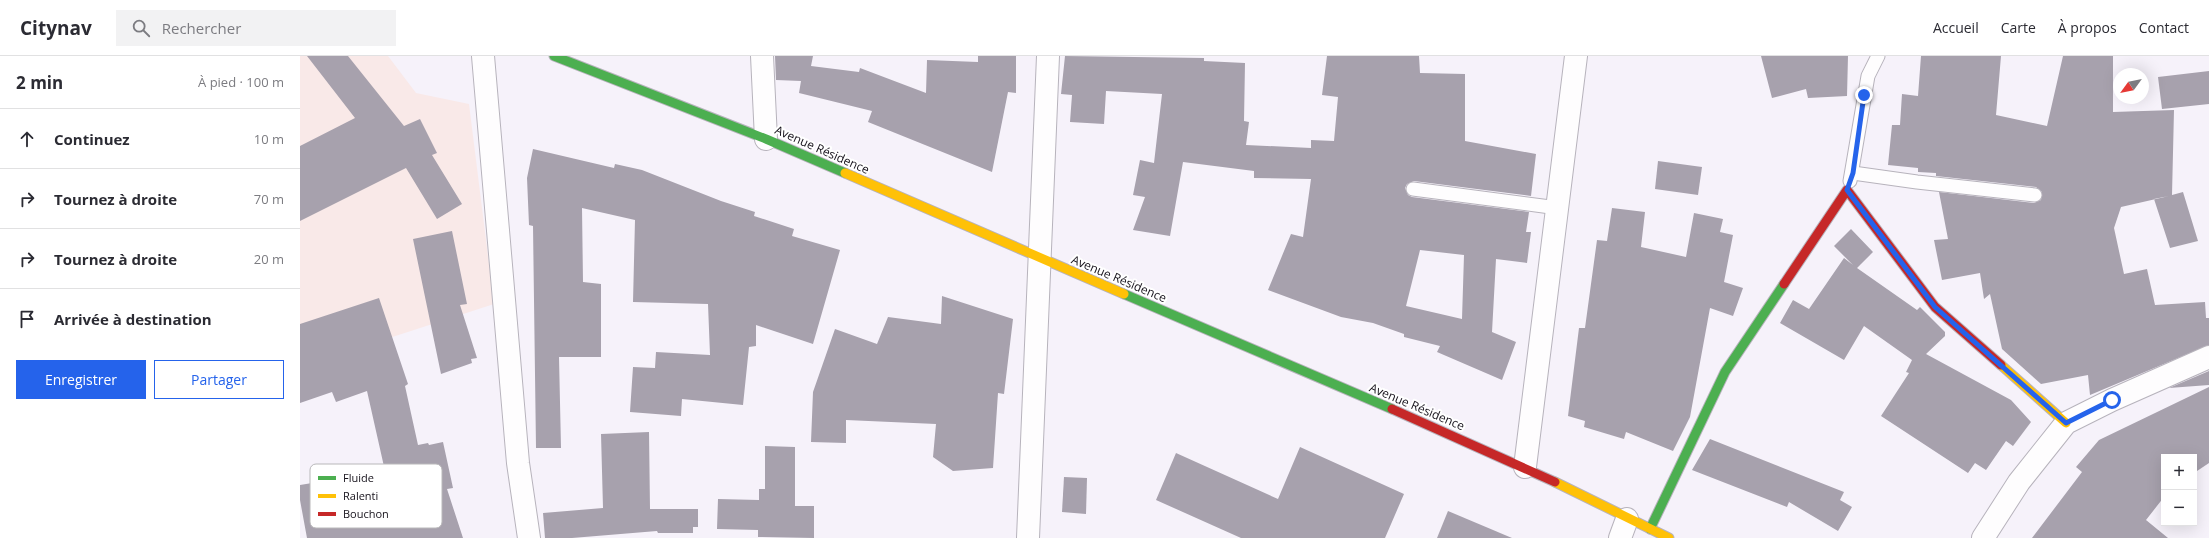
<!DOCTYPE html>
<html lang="fr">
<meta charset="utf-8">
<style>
:root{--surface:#fff;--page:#f2f2f3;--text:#2b2b33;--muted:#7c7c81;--line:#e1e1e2;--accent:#2563eb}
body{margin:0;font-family:"Open Sans",sans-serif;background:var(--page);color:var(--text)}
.controls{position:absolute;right:12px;bottom:12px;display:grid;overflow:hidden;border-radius:0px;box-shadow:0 4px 16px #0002}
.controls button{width:36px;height:36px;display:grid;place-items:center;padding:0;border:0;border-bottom:1px solid var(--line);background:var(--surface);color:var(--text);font:20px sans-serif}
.compass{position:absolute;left:1813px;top:12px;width:36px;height:36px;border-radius:50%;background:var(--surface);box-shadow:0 4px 16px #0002;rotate:237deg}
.stop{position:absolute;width:12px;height:12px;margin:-9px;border:3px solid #2563eb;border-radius:50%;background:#fff}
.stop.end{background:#2563eb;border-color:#fff;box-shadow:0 1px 4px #0008}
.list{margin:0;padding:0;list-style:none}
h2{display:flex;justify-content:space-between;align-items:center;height:52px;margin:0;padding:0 16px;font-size:17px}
h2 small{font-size:13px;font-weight:400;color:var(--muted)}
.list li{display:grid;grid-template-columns:26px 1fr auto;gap:12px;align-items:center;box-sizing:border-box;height:60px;padding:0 16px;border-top:1px solid var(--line)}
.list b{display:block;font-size:15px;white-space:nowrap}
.list em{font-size:13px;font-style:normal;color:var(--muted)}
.actions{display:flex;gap:8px;padding:12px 16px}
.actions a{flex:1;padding:9px 0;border:1px solid var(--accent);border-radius:0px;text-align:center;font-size:14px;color:var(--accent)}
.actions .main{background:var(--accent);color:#fff}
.icon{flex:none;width:22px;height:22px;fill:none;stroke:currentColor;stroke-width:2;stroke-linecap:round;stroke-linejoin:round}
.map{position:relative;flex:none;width:1909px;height:482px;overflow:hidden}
header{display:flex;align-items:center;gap:24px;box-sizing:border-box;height:56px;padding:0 20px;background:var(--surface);border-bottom:1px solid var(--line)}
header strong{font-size:19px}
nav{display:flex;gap:22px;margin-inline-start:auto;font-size:14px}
.search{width:280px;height:36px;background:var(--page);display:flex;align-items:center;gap:10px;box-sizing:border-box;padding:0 14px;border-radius:0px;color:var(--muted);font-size:15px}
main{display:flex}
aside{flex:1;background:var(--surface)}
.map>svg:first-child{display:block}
.education{fill:#f9e9e8}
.building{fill:#a7a1ad;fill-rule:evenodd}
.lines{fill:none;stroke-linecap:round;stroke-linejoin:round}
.lane-casing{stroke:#b7b3bc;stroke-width:15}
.street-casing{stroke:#b7b3bc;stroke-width:24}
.fast-casing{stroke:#b7b3bc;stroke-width:11}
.slow-casing{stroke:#b7b3bc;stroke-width:11}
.jam-casing{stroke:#b7b3bc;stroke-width:11}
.lane{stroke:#fefdfe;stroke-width:13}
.street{stroke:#fefdfe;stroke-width:22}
.fast{stroke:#4caf50;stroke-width:9}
.slow{stroke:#ffc107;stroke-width:9}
.jam{stroke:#c62828;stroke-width:9}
.route{stroke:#2563eb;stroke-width:5}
.labels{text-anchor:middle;stroke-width:4;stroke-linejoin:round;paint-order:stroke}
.street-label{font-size:12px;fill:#15111a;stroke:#fff}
.key{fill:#fff;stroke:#b9b8ba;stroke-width:1}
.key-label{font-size:11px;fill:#15111a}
</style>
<header>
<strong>Citynav</strong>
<div class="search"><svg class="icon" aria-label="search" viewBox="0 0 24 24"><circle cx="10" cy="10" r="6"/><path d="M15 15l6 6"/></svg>Rechercher</div>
<nav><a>Accueil</a><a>Carte</a><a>À propos</a><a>Contact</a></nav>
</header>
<main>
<aside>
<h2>2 min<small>À pied · 100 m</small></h2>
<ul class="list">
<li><svg class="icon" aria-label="ahead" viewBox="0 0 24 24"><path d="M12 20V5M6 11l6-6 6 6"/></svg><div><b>Continuez</b></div><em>10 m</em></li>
<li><svg class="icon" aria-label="right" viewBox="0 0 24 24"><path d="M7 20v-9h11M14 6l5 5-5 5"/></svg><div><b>Tournez à droite</b></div><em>70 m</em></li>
<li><svg class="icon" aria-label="right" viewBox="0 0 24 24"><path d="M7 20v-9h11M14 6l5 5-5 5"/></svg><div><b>Tournez à droite</b></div><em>20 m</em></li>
<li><svg class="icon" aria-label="arrive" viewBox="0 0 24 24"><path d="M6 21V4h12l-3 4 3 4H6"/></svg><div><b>Arrivée à destination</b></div></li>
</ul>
<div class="actions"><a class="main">Enregistrer</a><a>Partager</a></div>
</aside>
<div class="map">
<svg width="1909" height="482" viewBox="0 0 1909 482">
<rect width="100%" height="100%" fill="#f6f2fa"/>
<polygon class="education" points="0,0 88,0 116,37 169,48 194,248 0,311"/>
<g class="building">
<polygon points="7,0 48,0 104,70 120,63 137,97 132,99 162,148 137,163 106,112 0,165 0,90 55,62"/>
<polygon points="475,0 513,0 511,10 559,16 560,12 626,37 627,4 678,6 678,0 716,0 716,37 708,36 692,116 568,66 572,55 499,37 501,25 476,24"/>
<path d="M765,0L904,2V5L945,7L944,65L949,66L946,89L1011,92V84L1034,85L1038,41L1022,39L1027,0H1119L1120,17L1165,18V85L1236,98L1231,140L1114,125L1107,128L1105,132L1108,139L1112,141L1229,156L1226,176H1231L1227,207L1196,203L1192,276L1216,286L1202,324L1137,296L1140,290L1104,281V278L1073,267L1041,261L968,234L991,178L1003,181L1011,123L954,122V115L883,106L870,180L833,174L845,141L833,139L840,104L854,107L862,38L806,35L804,68L770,66L772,39L761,38ZM1120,194L1164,199L1162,263L1106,250Z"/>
<polygon points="1461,0 1548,0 1547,40 1508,42 1506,33 1472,42"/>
<polygon points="1621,0 1701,0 1696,59 1747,70 1763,0 1813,0 1813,56 1874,54 1872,139 1883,136 1898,185 1870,192 1854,143 1869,140 1821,151 1814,172 1824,218 1847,213 1855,249 1905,246 1906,262 1909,262 1909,289 1790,339 1788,319 1741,328 1702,293 1690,238 1684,243 1680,217 1642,224 1634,184 1648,183 1639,136 1734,147 1741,144 1742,136 1736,131 1636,120 1636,117 1618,116 1618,112 1588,109 1592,69 1600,69 1602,38 1618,40"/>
<polygon points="1909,15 1909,48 1862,53 1858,21"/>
<polygon points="233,93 314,112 315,108 342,114 421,145 455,156 454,160 494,173 492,180 540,194 513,288 456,269 456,290 449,291 443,349 382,343 381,360 330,356 333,311 355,312 356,296 410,299 408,248 333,246 335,164 282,152 283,226 301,228 301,301 259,301 261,392 236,392 233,170 229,169 227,122"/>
<polygon points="1358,105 1402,111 1398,139 1355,133"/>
<polygon points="1312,152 1345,156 1341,191 1386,201 1394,157 1423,163 1420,176 1433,179 1424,226 1443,232 1433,260 1410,252 1390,361 1373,395 1326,376 1324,383 1284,371 1285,365 1268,360 1279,272 1285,272 1297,184 1307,185"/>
<polygon points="1551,173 1573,196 1557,212 1617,254 1620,251 1645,276 1645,280 1626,298 1711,344 1731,366 1713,390 1706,385 1686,414 1675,407 1668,417 1581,360 1609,317 1606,316 1612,304 1564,270 1544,304 1480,267 1493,244 1509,253 1544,202 1553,209 1534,190"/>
<polygon points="152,175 167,248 160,249 177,302 171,303 172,307 141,318 113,183"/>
<polygon points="642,240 713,263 704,338 698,337 693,412 653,415 633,401 636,368 546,364 546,387 511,386 513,336 535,273 577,288 588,261 641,268"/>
<polygon points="79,242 108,328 105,330 118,389 128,387 129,389 143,386 153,432 147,433 163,482 7,482 0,444 0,429 85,415 67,335 36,346 32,336 0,347 0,268"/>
<polygon points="1909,315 1909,329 1869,332"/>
<polygon points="1909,331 1909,407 1894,417 1894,401 1864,401 1864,441 1846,464 1868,482 1732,482 1782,416 1776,411 1799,384"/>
<polygon points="349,376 350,453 398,453 398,471 393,471 393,477 358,477 357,475 272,482 245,482 243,457 303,452 301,378"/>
<polygon points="1410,383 1544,436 1540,444 1552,451 1538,475 1489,446 1487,451 1392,414"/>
<polygon points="465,390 495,391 495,450 514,450 514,482 458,481 458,474 417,473 418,443 459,444 459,433 465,433"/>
<polygon points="1000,391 1104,438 1085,482 941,482 856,444 876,397 978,443"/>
<polygon points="764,421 787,422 786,458 762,456"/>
<polygon points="1148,455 1212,482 1137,482"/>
</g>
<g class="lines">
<defs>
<g id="lane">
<polyline points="1553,117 1617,126 1735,139"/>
<polyline points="1550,125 1568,20 1578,0"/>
<polyline points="1113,133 1258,152"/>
</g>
<g id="street">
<polyline points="183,0 218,407 229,482"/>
<polyline points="462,0 466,83"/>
<polyline points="1225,411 1276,0"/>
<polyline points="728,482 748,0"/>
<polyline points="1320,482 1327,463"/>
<polyline points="1683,482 1719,426 1766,367 1812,344 1909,301"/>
</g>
<g id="fast">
<polyline points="254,0 466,83 545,117"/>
<polyline points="824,238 1092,353"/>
<polyline points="1350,473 1425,316 1484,228"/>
</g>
<g id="slow">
<polyline points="545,117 824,238"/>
<polyline points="1701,309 1766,367"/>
<polyline points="1255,426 1369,482"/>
</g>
<g id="jam">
<polyline points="1484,228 1547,134 1635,251 1701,309"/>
<polyline points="1092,353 1255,426"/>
</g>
</defs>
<use href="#lane" class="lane-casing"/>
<use href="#street" class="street-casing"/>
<use href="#fast" class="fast-casing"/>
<use href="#slow" class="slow-casing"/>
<use href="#jam" class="jam-casing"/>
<use href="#lane" class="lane"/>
<use href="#street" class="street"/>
<use href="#fast" class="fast"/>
<use href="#slow" class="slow"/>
<use href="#jam" class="jam"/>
</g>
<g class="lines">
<polyline class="route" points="1564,39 1553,117 1547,134 1635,251 1766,367 1812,344"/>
</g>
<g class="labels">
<g class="street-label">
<text transform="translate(522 94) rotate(24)" y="4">Avenue Résidence</text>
<text transform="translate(819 223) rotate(23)" y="4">Avenue Résidence</text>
<text transform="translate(1117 351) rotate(23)" y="4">Avenue Résidence</text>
</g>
</g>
<rect x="10" y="408" width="132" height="64" rx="6" class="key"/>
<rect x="18" y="420" width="18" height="4" fill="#4caf50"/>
<rect x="18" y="438" width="18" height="4" fill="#ffc107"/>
<rect x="18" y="456" width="18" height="4" fill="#c62828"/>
<g class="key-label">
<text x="43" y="426">Fluide</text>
<text x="43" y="444">Ralenti</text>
<text x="43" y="462">Bouchon</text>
</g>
</svg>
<div class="controls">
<button>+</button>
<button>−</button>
</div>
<svg class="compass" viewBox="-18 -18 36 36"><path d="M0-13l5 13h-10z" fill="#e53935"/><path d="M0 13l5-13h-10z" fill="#7c7c81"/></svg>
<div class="stop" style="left:1812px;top:344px"></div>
<div class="stop end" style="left:1564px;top:39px"></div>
</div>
</main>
